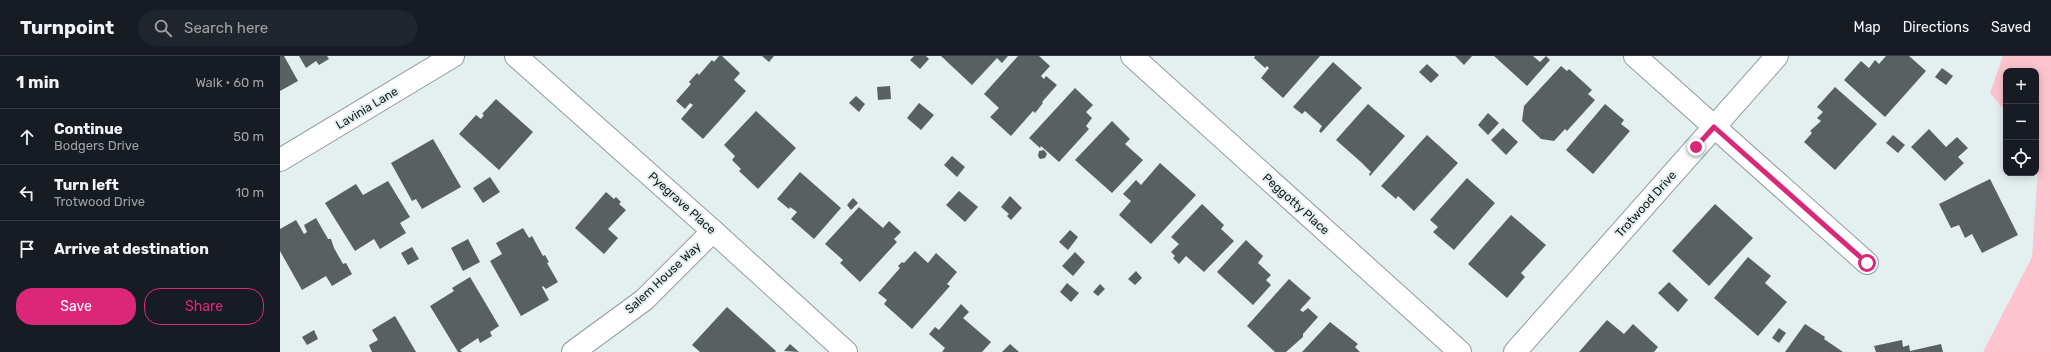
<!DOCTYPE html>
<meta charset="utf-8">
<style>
:root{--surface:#171b24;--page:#20242c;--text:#f1f3f6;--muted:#9ea1a6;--line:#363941;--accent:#db2777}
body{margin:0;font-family:Rubik,sans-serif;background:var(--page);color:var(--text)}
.controls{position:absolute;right:12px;top:12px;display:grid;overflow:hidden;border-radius:8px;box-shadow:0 2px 10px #0003}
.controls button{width:36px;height:36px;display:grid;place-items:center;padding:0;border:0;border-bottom:1px solid var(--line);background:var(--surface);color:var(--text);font:20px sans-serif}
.stop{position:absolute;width:12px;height:12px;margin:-9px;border:3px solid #db2777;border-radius:50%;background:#fff}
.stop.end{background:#db2777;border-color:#fff;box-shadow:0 1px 4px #0008}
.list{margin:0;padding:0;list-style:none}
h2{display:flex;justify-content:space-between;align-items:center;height:52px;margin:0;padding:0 16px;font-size:17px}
h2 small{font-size:13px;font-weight:400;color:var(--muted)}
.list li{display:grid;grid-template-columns:26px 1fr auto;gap:12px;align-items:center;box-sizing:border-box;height:56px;padding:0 16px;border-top:1px solid var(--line)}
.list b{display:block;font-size:15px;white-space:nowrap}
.list p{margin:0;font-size:13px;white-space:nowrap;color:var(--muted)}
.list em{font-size:13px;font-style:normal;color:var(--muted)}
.actions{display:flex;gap:8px;padding:12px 16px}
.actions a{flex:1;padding:9px 0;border:1px solid var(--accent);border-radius:16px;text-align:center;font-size:14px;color:var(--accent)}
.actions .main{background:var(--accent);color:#fff}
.icon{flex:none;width:22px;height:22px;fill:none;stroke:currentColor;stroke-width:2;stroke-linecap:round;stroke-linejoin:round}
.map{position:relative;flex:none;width:1771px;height:296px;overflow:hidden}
header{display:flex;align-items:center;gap:24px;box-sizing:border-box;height:56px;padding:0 20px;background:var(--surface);border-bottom:1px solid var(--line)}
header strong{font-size:19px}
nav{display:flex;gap:22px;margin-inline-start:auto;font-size:14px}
.search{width:280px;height:36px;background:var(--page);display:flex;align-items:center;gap:10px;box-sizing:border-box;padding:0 14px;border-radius:22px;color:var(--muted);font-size:15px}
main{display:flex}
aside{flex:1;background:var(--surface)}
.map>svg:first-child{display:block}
.green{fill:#fdc4cf}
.building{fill:#586061}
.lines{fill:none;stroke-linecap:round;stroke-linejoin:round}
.street-casing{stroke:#929c9d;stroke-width:24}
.street{stroke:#fff;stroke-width:22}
.route{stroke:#db2777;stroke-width:5}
.labels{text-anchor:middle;stroke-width:4;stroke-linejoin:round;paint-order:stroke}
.street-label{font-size:12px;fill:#141818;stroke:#e4eff0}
</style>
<header>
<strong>Turnpoint</strong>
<div class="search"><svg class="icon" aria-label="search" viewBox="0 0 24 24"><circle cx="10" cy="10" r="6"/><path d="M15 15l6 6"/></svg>Search here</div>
<nav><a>Map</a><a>Directions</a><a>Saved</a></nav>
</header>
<main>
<aside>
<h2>1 min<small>Walk · 60 m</small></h2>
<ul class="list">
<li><svg class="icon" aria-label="ahead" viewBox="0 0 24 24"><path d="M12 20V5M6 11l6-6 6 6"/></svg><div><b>Continue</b><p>Bodgers Drive</p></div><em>50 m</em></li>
<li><svg class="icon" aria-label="left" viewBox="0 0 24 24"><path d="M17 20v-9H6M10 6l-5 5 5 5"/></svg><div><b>Turn left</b><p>Trotwood Drive</p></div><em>10 m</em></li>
<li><svg class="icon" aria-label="arrive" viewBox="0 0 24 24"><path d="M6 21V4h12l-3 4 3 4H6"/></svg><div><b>Arrive at destination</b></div></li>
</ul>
<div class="actions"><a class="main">Save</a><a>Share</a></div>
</aside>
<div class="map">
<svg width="1771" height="296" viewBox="0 0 1771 296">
<rect width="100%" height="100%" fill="#e4eff0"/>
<polygon class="green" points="1723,0 1771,0 1771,296 1703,296 1752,201 1759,97 1756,93 1756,15 1726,15 1726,56 1710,37"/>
<g class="building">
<polygon points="0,0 4,0 18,25 0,35"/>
<polygon points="19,0 47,0 49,3 39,9 36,5 26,12"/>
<polygon points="439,0 442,0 460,17 454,24 466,35 423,83 401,63 413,49 410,47 405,53 396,45 411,28 409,26 417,17 419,19 432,4 434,6"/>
<polygon points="482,0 494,0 489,6"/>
<polygon points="634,0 646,0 649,3 640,13 630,4"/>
<polygon points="661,0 728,0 722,7 717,2 692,29"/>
<polygon points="738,0 759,0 770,10 761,20 764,23 766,20 777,29 762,46 763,47 755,57 753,55 731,80 710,61 719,52 704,38"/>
<polygon points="975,0 1040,0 1003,42 981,22 989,12 987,10 985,12 974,2"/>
<polygon points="1175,0 1192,0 1184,9"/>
<polygon points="1214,0 1253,0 1260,6 1266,0 1270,4 1247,30"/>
<polygon points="1606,0 1629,0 1646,15 1605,61 1564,24 1581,5 1589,12 1595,4 1599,8"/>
<polygon points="1053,6 1082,32 1041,77 1039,75 1042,70 1025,55 1022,58 1013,51"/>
<polygon points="1147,8 1159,19 1151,27 1139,16"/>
<polygon points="1281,10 1287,15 1289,13 1312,34 1308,38 1315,44 1287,75 1285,73 1274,85 1261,83 1242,65 1244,50"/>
<polygon points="1662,12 1673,20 1666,29 1655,21"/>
<polygon points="610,30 611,43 598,44 597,31"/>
<polygon points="1555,31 1597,68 1555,114 1524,86 1532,77 1530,75 1541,65 1537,62 1543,56 1537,51"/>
<polygon points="795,32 813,49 806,56 812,62 806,70 809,73 779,106 761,90 760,92 749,82"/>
<polygon points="576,40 585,48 579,56 569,47"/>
<polygon points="216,43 253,76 219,114 179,78 196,59 201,63 204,59 202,58"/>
<polygon points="639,47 654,59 641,74 627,62"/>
<polygon points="1088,48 1125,80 1090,120 1089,118 1091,116 1082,107 1056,84"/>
<polygon points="1325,48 1344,64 1341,68 1350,75 1313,118 1286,94"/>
<polygon points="476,55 516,92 478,133 459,115 461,113 452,104 455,100 444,89"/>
<polygon points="1208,57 1219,67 1208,79 1198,69"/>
<polygon points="832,65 850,83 845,88 863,104 832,137 795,104"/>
<polygon points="1223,72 1238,86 1226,99 1211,84"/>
<polygon points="1649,73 1666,91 1677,81 1688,92 1678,101 1684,107 1665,125 1631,91"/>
<polygon points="1147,79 1178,107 1134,155 1118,140 1116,143 1101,130"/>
<polygon points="1613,79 1625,89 1618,97 1606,87"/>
<polygon points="153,83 181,131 142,153 136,143 132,145 111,107"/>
<polygon points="764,94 767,98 765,102 760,103 758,100 759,95"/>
<polygon points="672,100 685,111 677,121 664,109"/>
<polygon points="880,107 916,139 871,188 839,159 851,145 843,138 856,124 861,129"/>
<polygon points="520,116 561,152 534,183 511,163 517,156 510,151 509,153 497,143"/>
<polygon points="210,121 220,136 203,147 193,132"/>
<polygon points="1187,122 1215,147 1174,194 1153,176 1158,171 1150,164"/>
<polygon points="1710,123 1738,179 1702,197 1692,178 1685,182 1679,169 1671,172 1659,148"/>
<polygon points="108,125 130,161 120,167 126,177 100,193 94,183 75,195 45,147 76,128 83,139"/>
<polygon points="679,135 698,151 685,166 666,149"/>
<polygon points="326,136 334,143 336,141 341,146 339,148 346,154 328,173 338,182 324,198 295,172"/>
<polygon points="730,140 742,152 731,164 727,160 729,158 721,151"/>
<polygon points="573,142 578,147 571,154 567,149"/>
<polygon points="922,148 944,169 941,173 954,185 924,216 906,200 899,208 893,202 895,200 891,196 899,188 891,181"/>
<polygon points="1435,148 1473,182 1429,230 1392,195"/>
<polygon points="579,151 603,172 609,165 621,176 614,183 617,186 580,226 560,207 563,204 545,188"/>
<polygon points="1231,159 1266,189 1241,217 1245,221 1227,242 1188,208"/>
<polygon points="36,162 48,183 51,183 54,192 63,208 66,207 72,218 52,230 46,220 22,234 0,195 0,173 16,164 24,178 27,176 24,169"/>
<polygon points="243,172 249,182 252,180 263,200 265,199 269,206 267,207 278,226 266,233 263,230 262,231 269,244 241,260 210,205 222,198 216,187"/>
<polygon points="790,174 798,181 788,194 779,186"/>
<polygon points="188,183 200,206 183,215 171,192"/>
<polygon points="966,184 983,200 978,207 991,219 986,224 991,229 973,249 937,216"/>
<polygon points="132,191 139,203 128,209 121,197"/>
<polygon points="635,195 648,207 656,197 677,216 667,228 670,230 632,273 604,248 607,244 598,237 620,212 618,210 622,206 624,207"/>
<polygon points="795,196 805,206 793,220 782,210"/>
<polygon points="1468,201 1491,220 1485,227 1507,246 1478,280 1434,242"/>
<polygon points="856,215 862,222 855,229 848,223"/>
<polygon points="190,221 219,270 210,276 212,280 200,287 198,282 180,294 182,296 178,296 150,250 174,235 172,232"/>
<polygon points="1009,223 1031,242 1020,254 1023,256 1028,252 1038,261 1023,278 1023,281 1006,296 995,296 967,270"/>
<polygon points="1389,226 1408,244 1398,256 1378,237"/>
<polygon points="787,227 799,237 791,246 780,236"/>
<polygon points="820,228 825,233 818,240 813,236"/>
<polygon points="681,248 689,256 683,262 711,286 702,296 662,296 665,292 649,278 655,271 659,274"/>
<polygon points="447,251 496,295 495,296 420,296 412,289"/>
<polygon points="115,260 136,296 92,296 89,289 98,284 92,274"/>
<polygon points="1327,264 1344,278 1353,268 1378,291 1374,296 1299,296"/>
<polygon points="1050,266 1078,288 1075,291 1080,296 1022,296"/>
<polygon points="1525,268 1545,281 1544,283 1563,296 1505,296"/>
<polygon points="1499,272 1506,277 1499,287 1492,282"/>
<polygon points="34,274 38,283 27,289 22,281"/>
<polygon points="1622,284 1623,291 1629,289 1630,295 1661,288 1663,296 1596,296 1594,290"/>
<polygon points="510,288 519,296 504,295"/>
<polygon points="730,288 739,296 722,296"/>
</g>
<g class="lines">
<defs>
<g id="street">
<polyline points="236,0 433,175 566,296"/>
<polyline points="852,0 1180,296"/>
<polyline points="1355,0 1587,207"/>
<polyline points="0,104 173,0"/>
<polyline points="293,296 364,244 433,175"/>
<polyline points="1235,296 1497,0"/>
</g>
</defs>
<use href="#street" class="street-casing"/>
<use href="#street" class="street"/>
</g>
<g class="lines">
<polyline class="route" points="1416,91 1434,71 1587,207"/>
</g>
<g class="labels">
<g class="street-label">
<text transform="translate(87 52) rotate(-31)" y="4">Lavinia Lane</text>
<text transform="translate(402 147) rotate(42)" y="4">Pyegrave Place</text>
<text transform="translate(1016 148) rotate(42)" y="4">Peggotty Place</text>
<text transform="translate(1366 148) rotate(-48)" y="4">Trotwood Drive</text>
<text transform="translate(383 222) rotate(-43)" y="4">Salem House Way</text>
</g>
</g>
</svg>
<div class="controls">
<button>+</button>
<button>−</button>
<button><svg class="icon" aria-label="locate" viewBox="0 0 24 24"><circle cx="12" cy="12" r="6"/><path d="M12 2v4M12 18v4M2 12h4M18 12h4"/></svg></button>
</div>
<div class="stop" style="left:1587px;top:207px"></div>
<div class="stop end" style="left:1416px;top:91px"></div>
</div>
</main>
